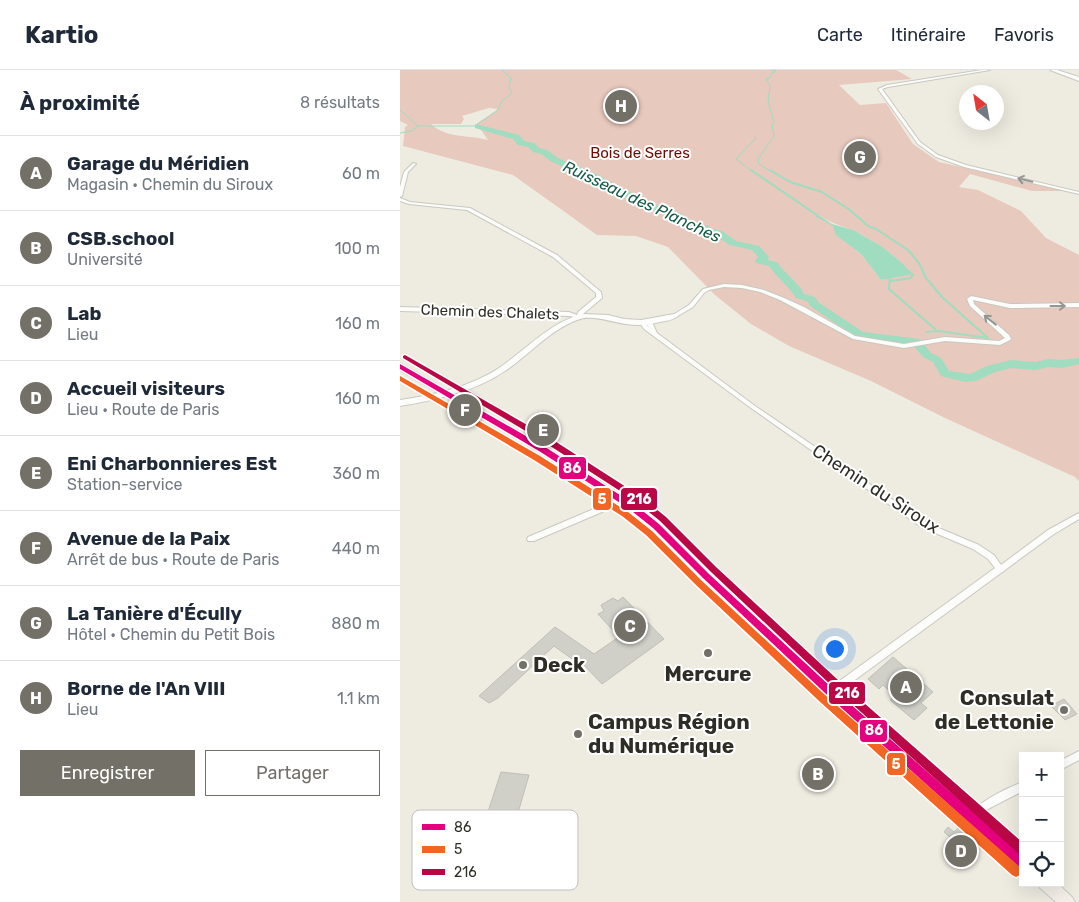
<!DOCTYPE html>
<html lang="fr">
<meta charset="utf-8">
<style>
:root{--surface:#fff;--page:#f2f2f3;--text:#1f2937;--muted:#747a83;--line:#e0e1e3;--accent:#727067}
body{margin:0;font-family:Rubik,sans-serif;background:var(--page);color:var(--text)}
.controls{position:absolute;right:15px;bottom:15px;display:grid;overflow:hidden;border-radius:0px;box-shadow:0 5px 20px #0002}
.controls button{width:45px;height:45px;display:grid;place-items:center;padding:0;border:0;border-bottom:1px solid var(--line);background:var(--surface);color:var(--text);font:25px sans-serif}
.compass{position:absolute;left:559px;top:15px;width:45px;height:45px;border-radius:50%;background:var(--surface);box-shadow:0 5px 20px #0002;rotate:329deg}
.you{position:absolute;left:434px;top:578px;width:18px;height:18px;margin:-12px;border:4px solid #fff;border-radius:50%;background:#1a73e8;box-shadow:0 0 0 8px #1a73e833}
.badge{display:grid;place-items:center;width:32px;height:32px;border-radius:50%;background:var(--accent);color:#fff;font-size:16px;font-weight:700}
.pin{position:absolute;translate:-50% -50%;border:2px solid #fff;box-shadow:0 1px 5px #0006}
.list{margin:0;padding:0;list-style:none}
h2{display:flex;justify-content:space-between;align-items:center;height:65px;margin:0;padding:0 20px;font-size:21px}
h2 small{font-size:16px;font-weight:400;color:var(--muted)}
.list li{display:grid;grid-template-columns:32px 1fr auto;gap:15px;align-items:center;box-sizing:border-box;height:75px;padding:0 20px;border-top:1px solid var(--line)}
.list b{display:block;font-size:19px;white-space:nowrap}
.list p{margin:0;font-size:16px;white-space:nowrap;color:var(--muted)}
.list em{font-size:16px;font-style:normal;color:var(--muted)}
.actions{display:flex;gap:10px;padding:15px 20px}
.actions a{flex:1;padding:11px 0;border:1px solid var(--accent);border-radius:0px;text-align:center;font-size:18px;color:var(--accent)}
.actions .main{background:var(--accent);color:#fff}
.icon{flex:none;width:28px;height:28px;fill:none;stroke:currentColor;stroke-width:2;stroke-linecap:round;stroke-linejoin:round}
.map{position:relative;flex:none;width:679px;height:832px;overflow:hidden}
header{display:flex;align-items:center;gap:30px;box-sizing:border-box;height:70px;padding:0 25px;background:var(--surface);border-bottom:1px solid var(--line)}
header strong{font-size:24px}
nav{display:flex;gap:28px;margin-inline-start:auto;font-size:18px}
main{display:flex}
aside{flex:1;background:var(--surface)}
.map>svg:first-child{display:block}
.green{fill:#e8c9bd;fill-rule:evenodd}
.water{fill:#9fdcc0}
.lines{fill:none;stroke-linecap:round;stroke-linejoin:round}
.stream-far1{stroke:#9fdcc0;stroke-width:1}
.stream{stroke:#9fdcc0;stroke-width:2}
.river{fill:#9fdcc0;fill-rule:evenodd}
.building{fill:#d0d0c9;stroke:#bebfb7}
.street-casing{stroke:#c9c8c0;stroke-width:2}
.secondary-casing{stroke:#c9c8c0;stroke-width:2}
.primary-casing{stroke:#cbcac5;stroke-width:2}
.street{fill:#fcfcfa;fill-rule:evenodd}
.secondary{fill:#fcfcfa;fill-rule:evenodd}
.primary{fill:#f4efe8;fill-rule:evenodd}
.bus-1-casing{stroke:#fff;stroke-width:3}
.bus-2-casing{stroke:#fff;stroke-width:3}
.bus-3-casing{stroke:#fff;stroke-width:3}
.bus-1{fill:#e5007d;fill-rule:evenodd}
.bus-2{fill:#f26522;fill-rule:evenodd}
.bus-3{fill:#b90845;fill-rule:evenodd}
.oneway{stroke:#969590}
.poi-dot{fill:#727067;stroke:#fff;stroke-width:2}
.labels{text-anchor:middle;stroke-width:4;stroke-linejoin:round;paint-order:stroke}
.far-park-label{font-size:15px;fill:#6c0d00;stroke:#fff}
.far-street-label{font-size:15px;fill:#2f2e26;stroke:#fff}
.far-water-label{font-size:16px;font-style:italic;fill:#155b45;stroke:#fff}
.street-label{font-size:18px;fill:#2f2e26;stroke:#fff}
.near-poi-label{font-size:21px;font-weight:bold;fill:#2f2e26;stroke:#fff;text-anchor:start}
.key{fill:#fff;stroke:#c1c0be;stroke-width:1}
.key-label{font-size:14px;fill:#2f2e26}
.line-badge{stroke:#fff;stroke-width:2}
.badge-label{font-size:14px;text-anchor:middle;font-weight:bold;fill:#fff}
</style>
<header>
<strong>Kartio</strong>
<nav><a>Carte</a><a>Itinéraire</a><a>Favoris</a></nav>
</header>
<main>
<aside>
<h2>À proximité<small>8 résultats</small></h2>
<ul class="list">
<li><span class="badge">A</span><div><b>Garage du Méridien</b><p>Magasin · Chemin du Siroux</p></div><em>60 m</em></li>
<li><span class="badge">B</span><div><b>CSB.school</b><p>Université</p></div><em>100 m</em></li>
<li><span class="badge">C</span><div><b>Lab</b><p>Lieu</p></div><em>160 m</em></li>
<li><span class="badge">D</span><div><b>Accueil visiteurs</b><p>Lieu · Route de Paris</p></div><em>160 m</em></li>
<li><span class="badge">E</span><div><b>Eni Charbonnieres Est</b><p>Station-service</p></div><em>360 m</em></li>
<li><span class="badge">F</span><div><b>Avenue de la Paix</b><p>Arrêt de bus · Route de Paris</p></div><em>440 m</em></li>
<li><span class="badge">G</span><div><b>La Tanière d'Écully</b><p>Hôtel · Chemin du Petit Bois</p></div><em>880 m</em></li>
<li><span class="badge">H</span><div><b>Borne de l'An VIII</b><p>Lieu</p></div><em>1.1 km</em></li>
</ul>
<div class="actions"><a class="main">Enregistrer</a><a>Partager</a></div>
</aside>
<div class="map">
<svg width="679" height="832" viewBox="0 0 679 832">
<rect width="100%" height="100%" fill="#eeece1"/>
<path class="green" d="M0,0H496L512,9L439,15L460,35L486,33L513,74L539,92L667,121H632L570,104L559,117L578,120L621,141L646,168L679,185V411L675,407L545,348L471,311L389,276L351,254L315,225L268,177L236,166L197,165L113,105L3,76L5,57L8,55L0,51ZM89,38L98,39L77,54L88,70C69,65 45,68 31,54H61L64,49L62,46ZM418,145C432,154 441,155 454,161C475,171 493,184 509,200L481,210L461,184L438,166L433,156Z"/>
<polygon class="water" points="418,145 432,154 453,160 481,176 501,192 513,204 481,210 461,184 436,165 433,156 415,146"/>
<g class="lines">
<g class="stream-far1">
<polyline points="371,0 376,1 371,4 371,7 366,9 370,16 368,31 374,52 372,54 374,66 358,89 359,94 372,102"/>
<polyline points="0,40 18,56 78,56 77,54 97,41 102,31 112,23 109,17 111,8 102,0"/>
<polyline points="0,63 12,61 18,56"/>
<polyline points="353,102 336,89 356,68 355,66"/>
</g>
<g class="stream">
<polyline points="351,100 417,145"/>
<polyline points="370,100 390,112 422,122 450,140 468,156 476,159 508,180 519,193 526,208 542,227 588,268 539,261 527,262"/>
<polyline points="490,206 489,219 535,259"/>
<polyline points="491,211 511,208 513,204"/>
</g>
<path class="river" d="M75,54L119,65L124,71L134,73L139,78L147,80L158,88L196,104L248,132L282,144L297,155H307L312,159L322,161L336,171L359,176L369,187L367,190L377,192C384,203 400,214 404,224L415,227L418,232L463,262L520,269L531,283L541,288L549,301L570,304L587,296L611,290L636,292L648,289L662,290L679,288V294L662,298L648,297L636,300L611,298L595,302L576,311L565,312L541,306L533,292L523,287L512,274L456,267L410,236L407,231L396,228C389,216 377,208 369,196L356,193L355,191L358,187L352,180L330,175L316,166L306,164L302,160H292L276,148L242,136L190,108L152,92L141,84L133,82L128,77L118,75L113,69L75,58Z"/>
</g>
<g class="building">
<polygon points="223,527 264,569 202,614 183,594 182,596 154,576 98,628 89,633 79,626 155,557 194,584 219,567 198,544 204,541 201,535 213,528 218,531"/>
<polygon points="493,587 533,622 521,633 527,638 514,650 490,630 495,626 483,615 479,619 468,609"/>
<polygon points="664,629 677,644 665,650 651,636"/>
<polygon points="101,702 129,705 113,760 83,757"/>
<polygon points="548,757 554,762 559,757 577,773 562,789 545,773 550,767 544,762"/>
</g>
<g class="lines">
<defs>
<g id="street">
<polygon points="582,0 590,0 488,17 482,19 520,72 538,85 566,95 679,122 679,124 564,97 536,87 518,74 478,19 487,15"/>
<polygon points="13,93 16,94 8,102 2,126 0,127 0,117 4,102"/>
<polygon points="0,128 10,132 70,138 157,185 201,222 202,228 183,244 181,248 169,246 0,241 0,237 169,242 177,245 178,242 196,227 196,223 153,187 67,140 9,134 0,131"/>
<polygon points="324,214 342,215 364,220 384,228 404,237 455,266 504,274 545,267 599,271 605,268 570,236 567,229 571,226 610,234 679,233 679,237 610,238 573,230 574,234 609,265 611,269 610,270 600,275 545,271 504,278 453,269 380,230 360,222 342,218 324,217 309,220 304,223 293,237 276,247 274,248 271,246 289,235 303,219"/>
<polygon points="249,250 252,252 257,263 355,336 527,453 579,475 594,485 601,495 648,460 679,443 679,449 654,464 433,626 430,627 427,626 426,623 427,620 595,498 588,489 573,479 521,457 351,338 244,259 240,253 241,252 245,252 249,258 246,252"/>
<polygon points="216,425 220,425 221,427 202,442 134,471 128,471 127,469 128,467 196,438"/>
<polygon points="679,681 679,690 660,700 660,691"/>
<path d="M623,712V721L586,740L576,751L573,753L570,751L568,748C576,732 607,718 623,712Z"/>
</g>
<g id="secondary">
<polygon points="650,0 657,0 679,7 679,11"/>
<path d="M183,244L208,245L224,249L241,250L274,244L278,246C273,250 266,251 260,252C249,255 237,256 226,254C210,252 192,244 177,250C150,260 129,285 105,301C74,322 36,330 0,336V330C34,325 70,317 99,298C127,279 150,252 183,244Z"/>
</g>
<g id="primary">
<polygon points="0,293 145,377 235,433 260,453 310,503 432,616 623,784 623,801 618,799 424,624 302,509 252,459 227,439 139,381 0,300"/>
<polygon points="638,813 657,813 672,827 675,832 656,832 640,818"/>
</g>
</defs>
<use href="#street" class="street-casing"/>
<use href="#secondary" class="secondary-casing"/>
<use href="#primary" class="primary-casing"/>
<use href="#street" class="street"/>
<use href="#secondary" class="secondary"/>
<use href="#primary" class="primary"/>
<defs>
<polygon id="bus-1" points="0,294 145,377 234,434 259,454 309,504 431,617 623,786 623,799 619,798 425,623 303,508 253,458 228,438 139,381 0,299"/>
<polygon id="bus-2" points="0,306 140,386 228,442 252,461 302,511 424,624 620,797 622,801 620,805 616,807 612,805 418,630 296,515 246,465 222,446 134,390 0,311"/>
<polygon id="bus-3" points="5,285 150,368 240,426 266,447 316,497 438,610 623,773 623,785 619,784 432,616 310,501 260,451 234,430 144,372 3,288 3,286"/>
</defs>
<use href="#bus-1" class="bus-1-casing"/>
<use href="#bus-2" class="bus-2-casing"/>
<use href="#bus-3" class="bus-3-casing"/>
<use href="#bus-1" class="bus-1"/>
<use href="#bus-2" class="bus-2"/>
<use href="#bus-3" class="bus-3"/>
</g>
<defs><path id="oneway-shaft" d="M-6 0H5M1.5-3L5.5 0L1.5 3" fill="none" stroke-width="1.6" stroke-linecap="round" stroke-linejoin="round" transform="scale(1.25)"/></defs>
<g class="oneway">
<use href="#oneway-shaft" transform="translate(625 110) rotate(-167)"/>
<use href="#oneway-shaft" transform="translate(658 236)"/>
<use href="#oneway-shaft" transform="translate(590 250) rotate(-142)"/>
</g>
<g class="poi-dot">
<circle cx="308" cy="583" r="5"/>
<circle cx="123" cy="595" r="5"/>
<circle cx="664" cy="640" r="5"/>
<circle cx="178" cy="664" r="5"/>
</g>
<g class="labels">
<g class="far-park-label">
<text x="240" y="88">Bois de Serres</text>
</g>
<g class="far-street-label">
<text transform="translate(90 242) rotate(2)" y="5">Chemin des Chalets</text>
</g>
<g class="far-water-label">
<text transform="translate(242 131) rotate(25)" y="6">Ruisseau des Planches</text>
</g>
<g class="street-label">
<text transform="translate(476 419) rotate(33)" y="6">Chemin du Siroux</text>
</g>
<g class="near-poi-label">
<text x="133" y="602">Deck</text>
<text x="308" y="611" text-anchor="middle">Mercure</text>
<text x="654" y="635" text-anchor="end">Consulat<tspan x="654" dy="24">de Lettonie</tspan></text>
<text x="188" y="659">Campus Région<tspan x="188" dy="24">du Numérique</tspan></text>
</g>
</g>
<rect x="12" y="740" width="166" height="80" rx="8" class="key"/>
<rect x="22" y="754" width="23" height="6" fill="#e5007d"/>
<rect x="22" y="776" width="23" height="7" fill="#f26522"/>
<rect x="22" y="799" width="23" height="6" fill="#b90845"/>
<g class="key-label">
<text x="54" y="762">86</text>
<text x="54" y="784">5</text>
<text x="54" y="807">216</text>
</g>
<g class="line-badge">
<rect x="158" y="386" width="29" height="24" rx="5" fill="#e5007d"/>
<rect x="220" y="417" width="38" height="24" rx="5" fill="#b90845"/>
<rect x="192" y="417" width="20" height="24" rx="5" fill="#f26522"/>
<rect x="428" y="611" width="38" height="24" rx="5" fill="#b90845"/>
<rect x="459" y="649" width="29" height="24" rx="5" fill="#e5007d"/>
<rect x="486" y="682" width="20" height="24" rx="5" fill="#f26522"/>
</g>
<g class="badge-label">
<text x="172" y="403">86</text>
<text x="239" y="434">216</text>
<text x="202" y="434">5</text>
<text x="447" y="628">216</text>
<text x="474" y="665">86</text>
<text x="496" y="699">5</text>
</g>
</svg>
<div class="controls">
<button>+</button>
<button>−</button>
<button><svg class="icon" aria-label="locate" viewBox="0 0 24 24"><circle cx="12" cy="12" r="6"/><path d="M12 2v4M12 18v4M2 12h4M18 12h4"/></svg></button>
</div>
<svg class="compass" viewBox="-18 -18 36 36"><path d="M0-13l5 13h-10z" fill="#e53935"/><path d="M0 13l5-13h-10z" fill="#747a83"/></svg>
<div class="you"></div>
<div class="pin badge" style="left:506px;top:617px">A</div>
<div class="pin badge" style="left:418px;top:704px">B</div>
<div class="pin badge" style="left:230px;top:556px">C</div>
<div class="pin badge" style="left:561px;top:781px">D</div>
<div class="pin badge" style="left:143px;top:360px">E</div>
<div class="pin badge" style="left:65px;top:340px">F</div>
<div class="pin badge" style="left:460px;top:87px">G</div>
<div class="pin badge" style="left:221px;top:36px">H</div>
</div>
</main>
